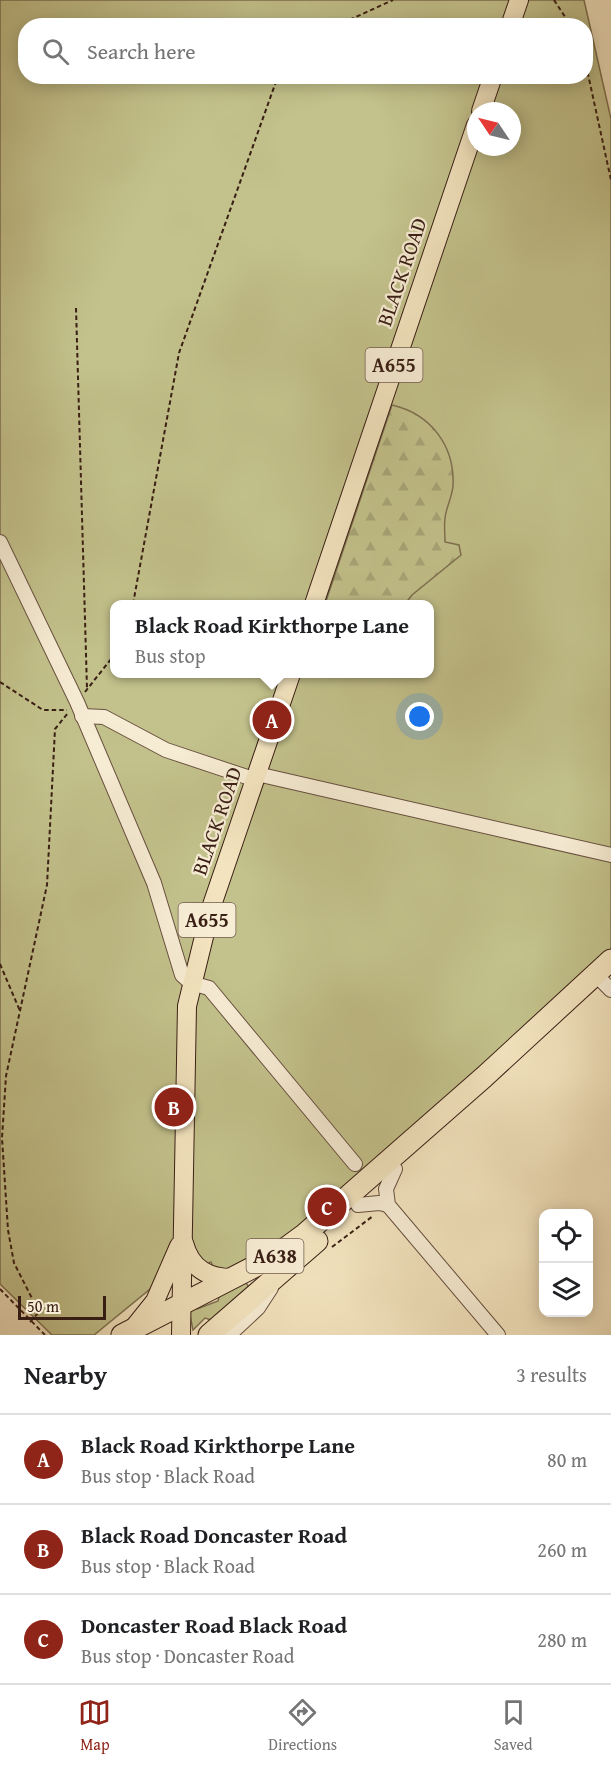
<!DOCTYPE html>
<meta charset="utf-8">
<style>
:root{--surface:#fff;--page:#f2f2f2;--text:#202124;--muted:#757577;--line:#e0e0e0;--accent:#8f2418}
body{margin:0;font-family:"Gentium Book Plus",serif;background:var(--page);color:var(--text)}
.controls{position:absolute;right:18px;bottom:18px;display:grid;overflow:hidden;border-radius:12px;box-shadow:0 3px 15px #0003}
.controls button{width:54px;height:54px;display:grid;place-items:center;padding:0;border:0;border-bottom:2px solid var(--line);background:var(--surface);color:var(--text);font:30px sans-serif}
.compass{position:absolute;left:467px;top:102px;width:54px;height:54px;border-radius:50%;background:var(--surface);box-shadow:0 3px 15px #0003;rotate:305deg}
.scale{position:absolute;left:18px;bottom:15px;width:88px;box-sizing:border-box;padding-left:6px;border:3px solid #391e14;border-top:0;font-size:16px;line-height:21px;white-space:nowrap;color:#391e14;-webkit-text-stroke:4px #f7edd5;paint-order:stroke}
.you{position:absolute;left:420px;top:717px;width:21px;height:21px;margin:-15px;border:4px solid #fff;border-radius:50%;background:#1a73e8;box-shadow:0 0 0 9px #1a73e833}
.badge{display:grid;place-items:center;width:39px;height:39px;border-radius:50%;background:var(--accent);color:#fff;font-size:20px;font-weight:700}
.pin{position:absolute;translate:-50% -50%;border:3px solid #fff;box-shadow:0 2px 6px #0006}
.popup{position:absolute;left:110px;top:600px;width:324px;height:78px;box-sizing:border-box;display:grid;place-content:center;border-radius:12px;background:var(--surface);filter:drop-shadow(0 2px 4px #0005);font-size:20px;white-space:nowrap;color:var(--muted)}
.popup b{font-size:22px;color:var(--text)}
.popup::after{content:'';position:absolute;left:50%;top:100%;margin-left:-12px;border:12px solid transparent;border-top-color:var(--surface)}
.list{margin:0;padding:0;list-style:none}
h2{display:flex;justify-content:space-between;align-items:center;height:78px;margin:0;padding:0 24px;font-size:26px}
h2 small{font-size:20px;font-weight:400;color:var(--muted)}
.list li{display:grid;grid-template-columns:39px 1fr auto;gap:18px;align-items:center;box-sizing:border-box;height:90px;padding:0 24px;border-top:2px solid var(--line)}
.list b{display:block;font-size:22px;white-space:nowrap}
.list p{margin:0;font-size:20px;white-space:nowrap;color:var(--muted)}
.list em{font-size:20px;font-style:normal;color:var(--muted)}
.icon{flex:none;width:33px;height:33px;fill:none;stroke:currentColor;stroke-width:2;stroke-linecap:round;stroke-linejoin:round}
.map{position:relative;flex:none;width:611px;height:1335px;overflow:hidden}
.search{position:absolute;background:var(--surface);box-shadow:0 3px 15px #0003;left:18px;right:18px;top:18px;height:66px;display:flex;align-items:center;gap:15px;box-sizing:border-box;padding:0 21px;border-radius:24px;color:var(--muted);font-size:22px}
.sheet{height:348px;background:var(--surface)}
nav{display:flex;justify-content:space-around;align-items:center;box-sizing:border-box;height:84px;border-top:2px solid var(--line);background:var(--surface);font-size:16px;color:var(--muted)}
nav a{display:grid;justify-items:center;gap:3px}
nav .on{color:var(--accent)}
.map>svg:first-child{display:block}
.green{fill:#c3c28c;stroke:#7e7050;stroke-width:1.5;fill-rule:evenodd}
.forest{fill:url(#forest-firs);stroke:#7e7050;stroke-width:1.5}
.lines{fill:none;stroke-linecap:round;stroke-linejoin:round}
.minor-casing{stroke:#68503f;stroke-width:16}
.major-casing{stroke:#391e14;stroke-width:20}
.highway-casing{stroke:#391e14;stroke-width:23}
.path{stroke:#391e14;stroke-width:2;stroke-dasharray:4.5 3;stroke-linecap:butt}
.minor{stroke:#f7edd5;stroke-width:14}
.major{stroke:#f3e4bf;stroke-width:18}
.highway{stroke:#f3e4bf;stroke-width:21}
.labels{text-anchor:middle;stroke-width:4.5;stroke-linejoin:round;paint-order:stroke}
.shield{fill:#f7edd5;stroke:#725c4e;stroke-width:1.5}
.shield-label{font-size:20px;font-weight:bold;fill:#391e14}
.street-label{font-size:21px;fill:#391e14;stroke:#f7edd5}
</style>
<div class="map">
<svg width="611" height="1335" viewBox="0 0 611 1335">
<defs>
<pattern id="forest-firs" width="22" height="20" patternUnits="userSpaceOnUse" patternTransform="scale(1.5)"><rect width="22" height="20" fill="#c3c28c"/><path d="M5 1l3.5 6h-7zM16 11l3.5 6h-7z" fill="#a8a678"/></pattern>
</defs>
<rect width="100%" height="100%" fill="#f3e4bf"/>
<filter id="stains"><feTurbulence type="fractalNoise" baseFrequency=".00333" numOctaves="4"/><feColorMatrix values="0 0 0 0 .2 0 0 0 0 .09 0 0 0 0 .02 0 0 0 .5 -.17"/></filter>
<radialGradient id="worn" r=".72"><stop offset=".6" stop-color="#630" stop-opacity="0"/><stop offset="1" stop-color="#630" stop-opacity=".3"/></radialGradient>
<g class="green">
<path d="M0,0H584L611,119V960L484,1077L235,1278L214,1269L211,1262L154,1286L94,1335H52L0,1284ZM26,26H586V76H26ZM476,111H512V147H476ZM115,604H430V674H115Z"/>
<polygon points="246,1283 249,1287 211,1320 205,1318 193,1330 188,1305 196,1303 197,1309 218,1301 220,1293"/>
</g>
<path class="forest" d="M392,405C431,414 455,446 453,486C452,497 446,508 445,518C444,526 445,534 445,542L459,545L461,555L412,595L405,604H325Z"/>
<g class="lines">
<defs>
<g id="minor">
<polyline points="0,542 77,702 154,883 182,975 191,983 209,988 355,1164"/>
<polyline points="82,716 104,717 166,750 256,780"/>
<polyline points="257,774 611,855"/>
<polyline points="595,974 611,990"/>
<polyline points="395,1169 386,1189 388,1205 498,1335"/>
<polyline points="358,1205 379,1203 388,1205"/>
<polyline points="229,1335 258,1308 271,1288"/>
</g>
<g id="major">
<polyline points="510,26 519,0"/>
<polyline points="481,111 493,76"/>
<polyline points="314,604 476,125"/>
<path d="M184,1243C191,1269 209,1279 235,1278"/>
<polyline points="135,1326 155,1301 179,1246"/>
<polyline points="181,1335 187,1006 211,908 291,674"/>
</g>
<g id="highway">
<polyline points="122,1335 275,1256 305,1234 484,1077 611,960"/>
<polyline points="209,1335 317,1241"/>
</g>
</defs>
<use href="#minor" class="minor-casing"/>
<use href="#major" class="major-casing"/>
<use href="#highway" class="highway-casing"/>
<g class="path">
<polyline points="554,0 571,26"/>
<polyline points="336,26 393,0"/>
<polyline points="586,65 611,180"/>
<polyline points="76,308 87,689"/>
<polyline points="133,604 179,353 278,76"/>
<polyline points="0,682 43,710 67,710"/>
<polyline points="85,692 115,654"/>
<polyline points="0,964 20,1011"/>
<polyline points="332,1247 373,1216"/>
<polyline points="0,1289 45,1335"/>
<polyline points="30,1322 39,1312 14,1263 8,1230 2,1138 6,1076 47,885 55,729 68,713"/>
</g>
<use href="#minor" class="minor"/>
<use href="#major" class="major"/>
<use href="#highway" class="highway"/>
</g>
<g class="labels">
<g class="shield">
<rect x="365.5" y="348" width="57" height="34" rx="4.5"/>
<rect x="178.5" y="903" width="57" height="34" rx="4.5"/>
<rect x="246.5" y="1239" width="57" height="34" rx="4.5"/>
</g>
<g class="shield-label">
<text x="394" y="372">A655</text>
<text x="207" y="927">A655</text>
<text x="275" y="1263">A638</text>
</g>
<g class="street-label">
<text transform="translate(402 272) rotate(-71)" y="7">BLACK ROAD</text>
<text transform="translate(217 821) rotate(-71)" y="7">BLACK ROAD</text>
</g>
</g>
<rect width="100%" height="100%" filter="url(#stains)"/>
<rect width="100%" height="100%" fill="url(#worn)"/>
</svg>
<div class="controls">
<button><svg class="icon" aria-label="locate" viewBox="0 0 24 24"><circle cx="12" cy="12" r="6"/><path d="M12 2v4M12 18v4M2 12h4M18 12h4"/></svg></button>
<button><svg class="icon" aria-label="layers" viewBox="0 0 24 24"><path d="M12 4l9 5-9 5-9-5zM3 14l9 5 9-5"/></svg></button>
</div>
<svg class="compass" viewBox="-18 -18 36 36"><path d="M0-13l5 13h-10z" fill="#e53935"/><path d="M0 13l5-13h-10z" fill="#757577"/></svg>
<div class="scale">50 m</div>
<div class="you"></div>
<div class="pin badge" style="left:272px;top:720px">A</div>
<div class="popup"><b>Black Road Kirkthorpe Lane</b>Bus stop</div>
<div class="pin badge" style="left:174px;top:1107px">B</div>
<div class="pin badge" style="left:327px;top:1207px">C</div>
<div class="search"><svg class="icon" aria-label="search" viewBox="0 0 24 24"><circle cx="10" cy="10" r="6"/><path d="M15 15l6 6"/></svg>Search here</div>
</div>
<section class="sheet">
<h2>Nearby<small>3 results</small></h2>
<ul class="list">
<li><span class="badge">A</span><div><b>Black Road Kirkthorpe Lane</b><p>Bus stop · Black Road</p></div><em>80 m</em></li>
<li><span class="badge">B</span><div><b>Black Road Doncaster Road</b><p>Bus stop · Black Road</p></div><em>260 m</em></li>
<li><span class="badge">C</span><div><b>Doncaster Road Black Road</b><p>Bus stop · Doncaster Road</p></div><em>280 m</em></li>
</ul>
</section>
<nav>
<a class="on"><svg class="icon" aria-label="map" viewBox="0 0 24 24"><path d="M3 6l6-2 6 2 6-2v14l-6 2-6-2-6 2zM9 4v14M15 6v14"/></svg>Map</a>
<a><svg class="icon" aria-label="directions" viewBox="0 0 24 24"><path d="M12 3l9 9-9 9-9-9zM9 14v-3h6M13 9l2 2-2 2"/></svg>Directions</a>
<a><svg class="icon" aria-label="saved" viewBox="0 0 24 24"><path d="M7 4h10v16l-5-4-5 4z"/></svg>Saved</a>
</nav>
